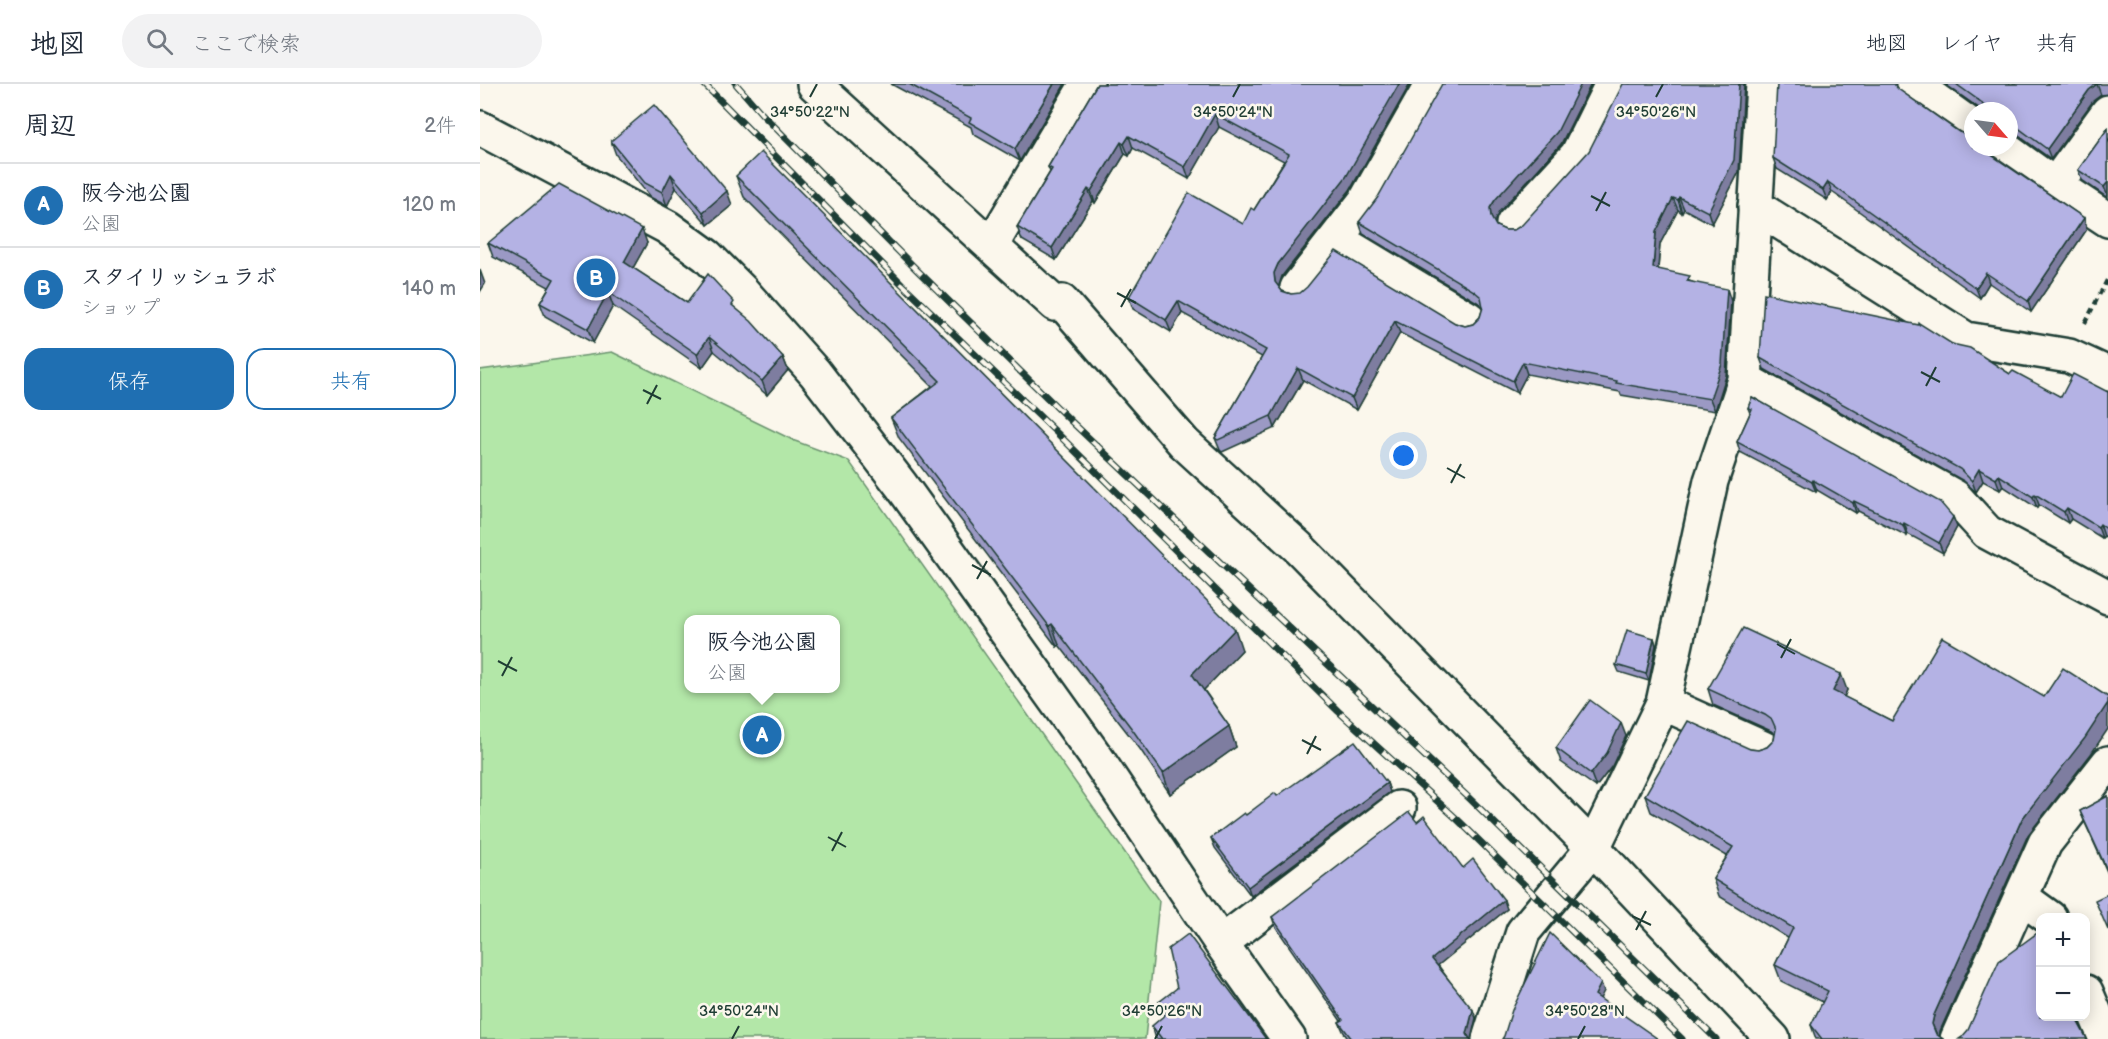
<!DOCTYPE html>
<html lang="ja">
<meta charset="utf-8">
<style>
:root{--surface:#fff;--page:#f2f2f3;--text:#1f2937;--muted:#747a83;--line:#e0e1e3;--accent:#1f6fb2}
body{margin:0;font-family:"Balsamiq Sans","Klee One",sans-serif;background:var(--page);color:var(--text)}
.controls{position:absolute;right:18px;bottom:18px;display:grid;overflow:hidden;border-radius:12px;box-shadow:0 3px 15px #0003}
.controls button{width:54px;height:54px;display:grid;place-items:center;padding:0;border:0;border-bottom:2px solid var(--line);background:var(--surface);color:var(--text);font:30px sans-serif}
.compass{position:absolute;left:1484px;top:18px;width:54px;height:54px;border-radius:50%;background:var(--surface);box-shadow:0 3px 15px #0003;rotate:118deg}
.you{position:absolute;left:924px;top:372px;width:21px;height:21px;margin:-15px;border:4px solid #fff;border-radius:50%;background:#1a73e8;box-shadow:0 0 0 9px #1a73e833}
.badge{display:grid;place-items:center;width:39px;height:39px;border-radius:50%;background:var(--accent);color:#fff;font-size:20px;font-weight:700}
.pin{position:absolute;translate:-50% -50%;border:3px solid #fff;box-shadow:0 2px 6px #0006}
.popup{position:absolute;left:204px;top:531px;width:156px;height:78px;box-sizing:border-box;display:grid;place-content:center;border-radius:12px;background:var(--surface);filter:drop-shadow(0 2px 4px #0005);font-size:20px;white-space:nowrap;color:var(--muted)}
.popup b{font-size:22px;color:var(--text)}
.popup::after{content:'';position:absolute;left:50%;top:100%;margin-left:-12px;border:12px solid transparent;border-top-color:var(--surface)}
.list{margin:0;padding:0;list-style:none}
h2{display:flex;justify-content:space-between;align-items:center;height:78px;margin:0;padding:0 24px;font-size:26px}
h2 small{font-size:20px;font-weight:400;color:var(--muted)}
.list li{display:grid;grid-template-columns:39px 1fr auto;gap:18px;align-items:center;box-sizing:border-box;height:84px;padding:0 24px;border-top:2px solid var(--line)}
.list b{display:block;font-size:22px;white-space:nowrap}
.list p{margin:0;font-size:20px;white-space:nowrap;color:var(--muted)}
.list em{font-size:20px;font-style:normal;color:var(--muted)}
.actions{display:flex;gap:12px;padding:18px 24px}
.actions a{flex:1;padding:14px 0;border:2px solid var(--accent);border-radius:18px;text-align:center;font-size:21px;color:var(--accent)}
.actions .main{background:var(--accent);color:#fff}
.icon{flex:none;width:33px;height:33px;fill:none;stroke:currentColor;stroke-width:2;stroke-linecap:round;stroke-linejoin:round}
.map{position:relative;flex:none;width:1628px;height:955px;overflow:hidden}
header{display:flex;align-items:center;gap:36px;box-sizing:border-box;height:84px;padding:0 30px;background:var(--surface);border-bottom:2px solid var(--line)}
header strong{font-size:28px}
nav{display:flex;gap:33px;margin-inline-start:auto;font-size:21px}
.search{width:420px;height:54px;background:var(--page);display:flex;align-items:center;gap:15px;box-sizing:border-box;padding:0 21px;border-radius:33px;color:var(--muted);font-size:22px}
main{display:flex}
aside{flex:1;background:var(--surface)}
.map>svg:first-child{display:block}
.green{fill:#b3e7a8;stroke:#69926e;stroke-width:1.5;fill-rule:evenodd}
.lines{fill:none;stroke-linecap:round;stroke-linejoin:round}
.minor-casing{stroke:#1f3d34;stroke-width:38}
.path{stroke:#1f3d34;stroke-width:4;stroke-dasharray:6 4.5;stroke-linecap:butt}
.minor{stroke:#fbf7ec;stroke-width:33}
.rail-casing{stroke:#1f3d34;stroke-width:7}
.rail{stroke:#fbf7ec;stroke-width:4.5;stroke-dasharray:14;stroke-linecap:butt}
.wall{fill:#9b99c4;stroke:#1f3d34;stroke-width:1.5}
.shaded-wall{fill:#7e7da0;stroke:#1f3d34;stroke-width:1.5}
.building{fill:#b4b2e4;stroke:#1f3d34;stroke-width:1.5}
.ticks{fill:none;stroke:#1f3d34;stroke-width:2}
.ticks-label{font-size:15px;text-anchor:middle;fill:#1f3d34;stroke:#fbf7ec;stroke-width:5;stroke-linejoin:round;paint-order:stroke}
</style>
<header>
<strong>地図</strong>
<div class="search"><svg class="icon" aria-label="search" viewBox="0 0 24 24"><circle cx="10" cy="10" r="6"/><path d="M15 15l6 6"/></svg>ここで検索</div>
<nav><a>地図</a><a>レイヤ</a><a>共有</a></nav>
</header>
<main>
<aside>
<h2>周辺<small>2件</small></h2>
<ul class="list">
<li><span class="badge">A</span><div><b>阪今池公園</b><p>公園</p></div><em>120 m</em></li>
<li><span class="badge">B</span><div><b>スタイリッシュラボ</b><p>ショップ</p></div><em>140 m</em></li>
</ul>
<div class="actions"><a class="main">保存</a><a>共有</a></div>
</aside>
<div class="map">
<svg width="1628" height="955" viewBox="0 0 1628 955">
<rect width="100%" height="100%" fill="#fbf7ec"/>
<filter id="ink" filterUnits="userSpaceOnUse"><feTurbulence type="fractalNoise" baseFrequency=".0167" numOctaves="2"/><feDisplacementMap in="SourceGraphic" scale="12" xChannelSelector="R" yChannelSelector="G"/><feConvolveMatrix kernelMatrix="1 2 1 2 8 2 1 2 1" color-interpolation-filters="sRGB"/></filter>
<g filter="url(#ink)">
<path class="green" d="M132,268L315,357L369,377L679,817L665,955H0V286ZM208,536H356V604H208Z"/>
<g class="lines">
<defs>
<g id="minor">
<polyline points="334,0 575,220 582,218 704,359 818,463 1113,764 1293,955"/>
<polyline points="1433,0 1493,43"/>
<polyline points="0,44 187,143 227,172 263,208 335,289 421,401 616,673 741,859 809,955"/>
<polyline points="1522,63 1575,101 1628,28"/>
<polyline points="1575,101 1628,136"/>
<polyline points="1275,122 1486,255 1589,272 1628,290"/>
<polyline points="1033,140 1097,71 1132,0"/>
<polyline points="856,155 989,235"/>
<polyline points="512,160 607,0"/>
<polyline points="817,204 886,116 952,0"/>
<polyline points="1265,296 1475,413 1507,448 1628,513"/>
<polyline points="1183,619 1283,664"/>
<polyline points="1541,813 1570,834"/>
<polyline points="741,859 919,724"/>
<polyline points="1606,908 1626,955"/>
<polyline points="1009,955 1043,848 1113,764 1183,619 1231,397 1265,296 1283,0"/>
<polyline points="1477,955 1565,759 1628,679"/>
</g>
</defs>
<use href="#minor" class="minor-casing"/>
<polyline class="path" points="1605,239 1628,194"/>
<use href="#minor" class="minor"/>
<defs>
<g id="rail">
<polyline points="224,0 422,200 578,350 858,627 977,735 1202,955"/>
<polyline points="256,0 282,30 437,186 594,340 988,713 1236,955"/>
</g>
</defs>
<use href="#rail" class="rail-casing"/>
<use href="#rail" class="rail"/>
</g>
<g class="wall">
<polygon points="411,0 585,0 540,77 493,50 491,43"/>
<polygon points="617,0 930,0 870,106 802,192 799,201 799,203 802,207 811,210 975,239 985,242 993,240 1000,233 1003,223 999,219 883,150 879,138 1081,60 1019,128 1015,136 1015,140 1016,142 1025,146 1034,146 1259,88 1232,140 1204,125 1202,129 1198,126 1180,160 1178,185 1212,198 1251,217 1246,292 1235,327 1141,311 1140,308 1047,290 1037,309 920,249 877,326 823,296 795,344 742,368 740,366 735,354 782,273 702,229 691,248 653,225 649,213 763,140 774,126 804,77 739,43 709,95 653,64 649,72 645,70 615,119 613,117 576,176 542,156 537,143 570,88 568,83"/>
<polygon points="1465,0 1628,0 1628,10 1621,11 1613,17 1571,75 1532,47 1529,46 1529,27 1503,27"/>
<polygon points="1418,5 1604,134 1607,145 1551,228 1509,199 1500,214 1352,108 1347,116 1297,85 1293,74"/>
<polygon points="1628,44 1628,114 1602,96 1598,86"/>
<polygon points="131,57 252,121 228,141 196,104 187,122 170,113 136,71"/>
<polygon points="256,92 762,566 724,606 749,642 756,663 690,710 660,665 579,561 577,563 419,354 411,334 452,302 264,113"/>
<polygon points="8,159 167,159 153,184 207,219 256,225 303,273 308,286 287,311 234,267 222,284 133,222 113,259 65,232 60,219 69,203 13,173"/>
<polygon points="1472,260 1530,290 1581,313 1628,308 1628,454 1624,452 1622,454 1591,435 1588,439 1559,421 1557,424 1523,402 1520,406 1503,397 1496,408 1484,397 1284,285 1280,274"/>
<polygon points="1272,313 1473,433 1477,443 1463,469 1428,450 1427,452 1378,427 1376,429 1337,406 1336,408 1260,368 1257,358 1270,329 1268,324"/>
<polygon points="1174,554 1176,561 1169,597 1139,588 1136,581"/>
<polygon points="1228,605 1367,606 1364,613 1412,637 1611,670 1548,751 1460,947 1459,952 1463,955 1336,955 1331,941 1343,918 1301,897 1295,881 1308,854 1239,812 1233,795 1247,772 1171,728 1165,711 1270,665 1278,666 1287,663 1294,656 1295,650 1291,647 1233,621"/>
<polygon points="1146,652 1132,682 1116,703 1081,678 1076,664"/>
<polygon points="907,699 910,708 771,812 735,764 731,754 766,731 797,712"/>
<polygon points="1628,712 1628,790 1605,739 1600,727"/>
<polygon points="937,738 983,784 1027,825 958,881 996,934 991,955 868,955 863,947 859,938 861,937 795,842 792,833"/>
<polygon points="679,918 786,955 676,955 672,942 684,932"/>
</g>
<g class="shaded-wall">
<polygon points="574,0 585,0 540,77 535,65"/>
<polygon points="919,0 930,0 870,106 802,192 799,201 799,210 795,198 794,189 798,180"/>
<polygon points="1101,0 1111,0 1081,60 1019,128 1015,136 1015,145 1011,133 1010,124 1015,116"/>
<polygon points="1259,0 1264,0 1259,88 1232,140 1228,128"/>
<polygon points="1617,0 1621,11 1613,17 1571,75 1567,65 1609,6"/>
<polygon points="735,30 739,43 709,95 705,83"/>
<polygon points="649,52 653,64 649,72 644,60"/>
<polygon points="641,58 645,70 615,119 611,107"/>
<polygon points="191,90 196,104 187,122 182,108"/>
<polygon points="1348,98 1352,108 1347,116 1343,106"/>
<polygon points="1628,98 1628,113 1624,103"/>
<polygon points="608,105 613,117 576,176 572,164"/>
<polygon points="247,107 252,121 228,141 223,128"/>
<polygon points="1199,113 1204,125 1202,129 1198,116"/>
<polygon points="1193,114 1198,126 1180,160 1177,196 1173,184 1176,148"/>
<polygon points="1604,134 1607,145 1551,228 1548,217"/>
<polygon points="162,145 167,159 149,191 144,178"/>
<polygon points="0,186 5,200 0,208"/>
<polygon points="1506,189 1509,199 1500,214 1496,204"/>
<polygon points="1247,205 1251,217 1246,292 1235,327 1230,315"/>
<polygon points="128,208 133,222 113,259 108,245"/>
<polygon points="698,217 702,229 691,248 686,236"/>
<polygon points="915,237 920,249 877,326 872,314"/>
<polygon points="229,253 234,267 222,284 217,270"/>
<polygon points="303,273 308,286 287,311 282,297"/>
<polygon points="1043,278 1047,290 1037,309 1033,297"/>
<polygon points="818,284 823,296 795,344 791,332"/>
<polygon points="1499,385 1503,397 1496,408 1492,397"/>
<polygon points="1519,391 1523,402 1520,406 1516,395"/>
<polygon points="1333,396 1337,406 1336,408 1332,398"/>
<polygon points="1555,410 1559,421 1557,424 1553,413"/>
<polygon points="1374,417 1378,427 1376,429 1373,419"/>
<polygon points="1587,424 1591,435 1588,439 1584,428"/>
<polygon points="1473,433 1477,443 1463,469 1459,459"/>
<polygon points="1424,439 1428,450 1427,452 1423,441"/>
<polygon points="1620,440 1624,452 1622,454 1618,443"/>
<polygon points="572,540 579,561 577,563 569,542"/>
<polygon points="755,545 762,566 720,610 712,590"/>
<polygon points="1174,554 1176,561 1169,597 1166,590"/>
<polygon points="1361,590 1367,606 1359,624 1353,607"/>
<polygon points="1628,619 1628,645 1611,670 1548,751 1460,947 1459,955 1452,940 1454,931 1542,735"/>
<polygon points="1141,639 1146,652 1132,682 1116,703 1111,690"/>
<polygon points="749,642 756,663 690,710 683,689"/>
<polygon points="907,699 910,708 771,812 768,803"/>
<polygon points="1024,816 1027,825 956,883 952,875"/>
<polygon points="1121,899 1124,907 1118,919 1115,911"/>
<polygon points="993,926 996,934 991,955 989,955 987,950"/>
</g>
<g class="building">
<polygon points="429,0 574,0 535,65 489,38 491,34"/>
<polygon points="617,0 919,0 866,93 798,180 794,189 795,198 802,207 811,210 820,209 827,203 856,167 975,239 985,242 993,240 1000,233 1003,223 1001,213 994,207 879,138 898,113 962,0 1101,0 1077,48 1015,116 1010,124 1011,133 1016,142 1025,146 1034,146 1042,141 1109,67 1143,0 1259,0 1254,76 1228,128 1199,113 1198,116 1193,114 1176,148 1173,184 1210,192 1207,197 1247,205 1242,280 1230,315 1136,299 1137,297 1043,278 1033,297 915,237 872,314 818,284 791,332 738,356 735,354 786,266 698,217 686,236 649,213 709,109 763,140 771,124 774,126 809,70 735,30 705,83 649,52 644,60 641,58 611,107 608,105 572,164 537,143 572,85 568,83"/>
<polygon points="1297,0 1414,0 1418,5 1479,48 1488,51 1493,50 1493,63 1503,63 1507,68 1604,134 1548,217 1506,189 1496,204 1348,98 1343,106 1293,74"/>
<polygon points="1476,0 1620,0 1617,0 1609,6 1567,65 1529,37 1529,27 1507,27 1501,18"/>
<polygon points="174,21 247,107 223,128 191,90 182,108 165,99 131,57"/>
<polygon points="1628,44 1628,98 1624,103 1598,86"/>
<polygon points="281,68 755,545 712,590 749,642 683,689 652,645 572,540 569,542 411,334 460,297 256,92"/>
<polygon points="79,100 162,145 144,178 207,219 228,190 254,218 252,221 271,237 303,273 282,297 229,253 217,270 128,208 108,245 60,219 74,195 8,159"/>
<polygon points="1284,209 1439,241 1439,239 1472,260 1490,264 1530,290 1533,287 1581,313 1593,290 1628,308 1628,446 1620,440 1618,443 1587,424 1584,428 1555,410 1553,413 1519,391 1516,395 1499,385 1492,397 1480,385 1280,274"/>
<polygon points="1272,313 1460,418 1473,433 1459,459 1424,439 1423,441 1374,417 1373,419 1333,396 1332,398 1257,358 1272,325 1268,324"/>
<polygon points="1263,544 1361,590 1353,607 1412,637 1462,553 1564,613 1583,584 1628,613 1628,619 1605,654 1542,735 1454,931 1452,940 1456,950 1463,955 1342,955 1331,941 1348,907 1295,881 1313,844 1233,795 1253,763 1165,711 1208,637 1270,665 1278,666 1287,663 1294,656 1296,645 1292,636 1285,631 1228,605"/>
<polygon points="1147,546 1174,554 1166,590 1136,581"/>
<polygon points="1110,616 1141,639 1127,669 1111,690 1076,664"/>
<polygon points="875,657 907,699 768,803 731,754 764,729 766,731 795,709 797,712"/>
<polygon points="1628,712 1628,788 1600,727"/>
<polygon points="929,728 937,738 944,732 983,784 993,775 1024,816 952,875 993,926 987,950 990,955 872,955 859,938 863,936 792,833"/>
<polygon points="1628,810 1628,846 1615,816"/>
<polygon points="1560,847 1560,933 1595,933 1607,955 1479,955 1482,953 1488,946 1519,877"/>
<polygon points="1070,849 1121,899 1115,911 1178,955 1022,955 1024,952 1032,926"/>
<polygon points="708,850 786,955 682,955 672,942 687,929 679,918 697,904 688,865"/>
</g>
</g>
<path class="ticks" d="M330,13L337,0M753,13L760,0M1176,13L1183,0M1111,112L1130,122M1116,127L1126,108M637,209L656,219M641,223L651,205M1441,288L1460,298M1446,302L1456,283M163,306L181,315M167,320L177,301M967,384L985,394M971,399L981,380M492,481L511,491M497,495L507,477M1297,560L1315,570M1301,574L1311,555M18,577L37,587M22,592L32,573M822,656L841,666M827,670L836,652M348,753L366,763M352,767L362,748M1152,832L1171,841M1156,846L1166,827M252,955L259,942M675,955L682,942M1098,955L1105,942"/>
<g class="ticks-label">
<text x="330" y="33">34°50'22"N</text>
<text x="753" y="33">34°50'24"N</text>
<text x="1176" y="33">34°50'26"N</text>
<text x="259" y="932">34°50'24"N</text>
<text x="682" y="932">34°50'26"N</text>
<text x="1105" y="932">34°50'28"N</text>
</g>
</svg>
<div class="controls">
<button>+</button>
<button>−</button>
</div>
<svg class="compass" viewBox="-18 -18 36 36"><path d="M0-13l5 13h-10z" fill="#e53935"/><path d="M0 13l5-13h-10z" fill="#747a83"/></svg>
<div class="you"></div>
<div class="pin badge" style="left:282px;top:651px">A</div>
<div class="popup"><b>阪今池公園</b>公園</div>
<div class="pin badge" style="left:116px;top:194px">B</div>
</div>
</main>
